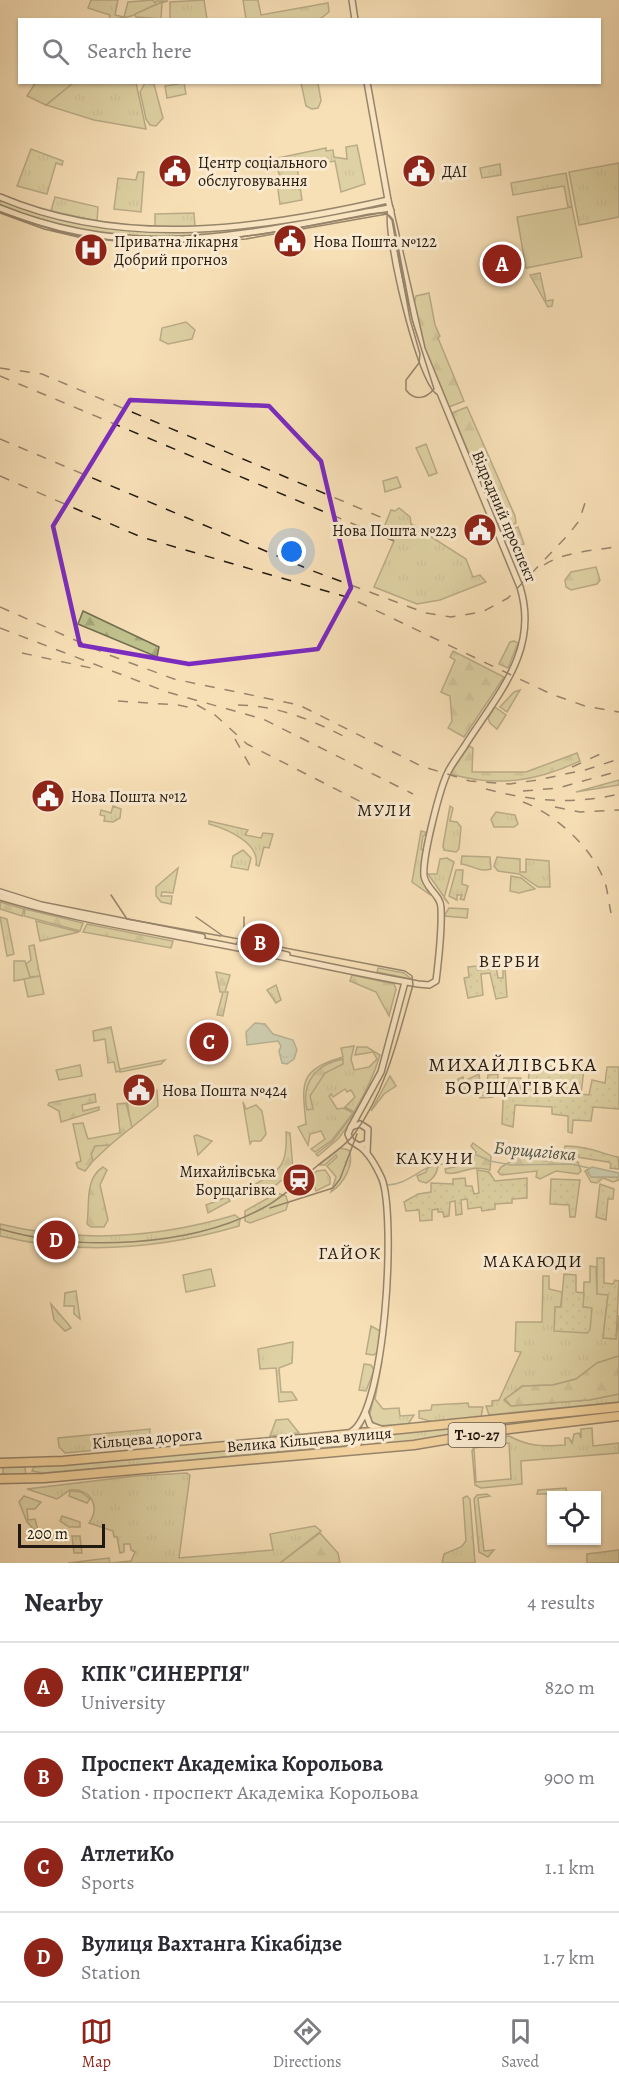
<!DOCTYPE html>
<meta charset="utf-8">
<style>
:root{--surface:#fff;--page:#f2f2f3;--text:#2b2b33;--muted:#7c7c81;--line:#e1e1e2;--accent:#8f2418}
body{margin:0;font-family:Alegreya,serif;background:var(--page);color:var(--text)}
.controls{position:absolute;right:18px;bottom:18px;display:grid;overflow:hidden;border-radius:0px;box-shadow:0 2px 4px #0004}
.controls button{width:54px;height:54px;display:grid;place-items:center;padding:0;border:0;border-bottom:2px solid var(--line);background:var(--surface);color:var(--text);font:30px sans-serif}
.scale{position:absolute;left:18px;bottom:15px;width:87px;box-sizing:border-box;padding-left:6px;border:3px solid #221a11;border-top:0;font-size:16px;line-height:21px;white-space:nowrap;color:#221a11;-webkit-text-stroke:4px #faead0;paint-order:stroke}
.you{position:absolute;left:292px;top:552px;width:21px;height:21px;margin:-15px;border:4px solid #fff;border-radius:50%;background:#1a73e8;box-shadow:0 0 0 9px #1a73e833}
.badge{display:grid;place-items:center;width:39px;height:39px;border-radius:50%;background:var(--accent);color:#fff;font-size:20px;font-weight:700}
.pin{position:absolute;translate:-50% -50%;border:3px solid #fff;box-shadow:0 2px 6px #0006}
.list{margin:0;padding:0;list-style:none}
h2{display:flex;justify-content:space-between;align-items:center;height:78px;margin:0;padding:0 24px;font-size:26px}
h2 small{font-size:20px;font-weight:400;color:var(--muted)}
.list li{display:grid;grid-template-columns:39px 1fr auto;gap:18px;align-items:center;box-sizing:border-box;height:90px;padding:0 24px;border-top:2px solid var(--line)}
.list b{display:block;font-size:22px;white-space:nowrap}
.list p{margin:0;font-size:20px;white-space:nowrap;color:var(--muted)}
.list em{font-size:20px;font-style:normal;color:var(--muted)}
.icon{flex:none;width:33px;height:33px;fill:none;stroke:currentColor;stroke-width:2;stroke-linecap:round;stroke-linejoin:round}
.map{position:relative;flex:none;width:619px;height:1563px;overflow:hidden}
.search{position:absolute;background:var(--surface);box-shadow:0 2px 4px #0004;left:18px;right:18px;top:18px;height:66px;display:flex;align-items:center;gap:15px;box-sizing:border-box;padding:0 21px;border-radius:0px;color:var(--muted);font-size:22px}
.sheet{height:438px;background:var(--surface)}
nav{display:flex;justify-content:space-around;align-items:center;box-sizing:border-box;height:84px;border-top:2px solid var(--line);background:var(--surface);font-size:16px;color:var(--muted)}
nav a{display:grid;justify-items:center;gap:3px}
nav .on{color:var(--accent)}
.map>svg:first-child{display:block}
.grass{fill:url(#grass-tufts);stroke:#706e4f;stroke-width:1.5}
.forest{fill:url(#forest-firs);stroke:#706e4f;stroke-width:1.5}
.garden{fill:url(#garden-dots);stroke:#706e4f;stroke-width:1.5}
.pitch{fill:#bfc18d;stroke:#706e4f;stroke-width:1.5}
.water{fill:url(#water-ripples);stroke:#6c7c6d;stroke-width:1.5}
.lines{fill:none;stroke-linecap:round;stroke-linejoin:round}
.stream{stroke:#6c7c6d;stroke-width:1.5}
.secondary-casing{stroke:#221a11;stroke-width:8}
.highway-casing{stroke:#221a11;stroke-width:11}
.secondary{stroke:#faead0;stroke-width:5}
.highway{stroke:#ecc07c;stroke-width:8}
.tram{stroke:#221a11;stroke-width:1.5}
.rail{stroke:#221a11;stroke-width:1.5;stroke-dasharray:10 10;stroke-linecap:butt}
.marked{fill:none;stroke:#7b2cbf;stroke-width:4.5;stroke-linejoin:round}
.labels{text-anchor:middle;stroke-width:6;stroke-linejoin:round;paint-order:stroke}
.shield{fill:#faead0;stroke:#63584a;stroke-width:1.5}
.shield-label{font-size:15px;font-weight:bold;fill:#221a11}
.poi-label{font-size:16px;fill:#221a11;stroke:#faead0;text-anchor:start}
.street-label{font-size:16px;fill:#221a11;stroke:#faead0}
.neighbourhood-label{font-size:18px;letter-spacing:1.5px;fill:#221a11;stroke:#faead0}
.water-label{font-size:18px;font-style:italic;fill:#4d5347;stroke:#faead0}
.quarter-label{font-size:20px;letter-spacing:1.5px;fill:#221a11;stroke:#faead0}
</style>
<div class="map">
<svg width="619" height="1563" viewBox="0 0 619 1563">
<defs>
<pattern id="grass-tufts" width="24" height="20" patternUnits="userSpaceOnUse" patternTransform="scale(1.5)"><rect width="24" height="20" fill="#bfc18d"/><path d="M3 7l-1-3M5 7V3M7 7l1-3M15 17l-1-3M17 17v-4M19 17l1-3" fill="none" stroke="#a4a579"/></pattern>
<pattern id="forest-firs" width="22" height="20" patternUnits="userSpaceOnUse" patternTransform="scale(1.5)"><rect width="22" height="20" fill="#bfc18d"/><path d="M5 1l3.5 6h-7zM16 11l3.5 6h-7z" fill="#a4a579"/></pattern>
<pattern id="garden-dots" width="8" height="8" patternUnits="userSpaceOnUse" patternTransform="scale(1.5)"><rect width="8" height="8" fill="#bfc18d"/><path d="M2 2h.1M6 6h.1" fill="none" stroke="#a4a579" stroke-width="1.8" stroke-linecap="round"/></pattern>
<pattern id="water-ripples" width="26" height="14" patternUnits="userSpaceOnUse" patternTransform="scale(1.5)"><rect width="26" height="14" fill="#9ebdaa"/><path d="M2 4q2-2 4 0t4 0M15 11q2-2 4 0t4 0" fill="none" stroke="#88a291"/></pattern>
</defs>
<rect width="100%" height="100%" fill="#f7dfb7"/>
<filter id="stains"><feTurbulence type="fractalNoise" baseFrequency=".00333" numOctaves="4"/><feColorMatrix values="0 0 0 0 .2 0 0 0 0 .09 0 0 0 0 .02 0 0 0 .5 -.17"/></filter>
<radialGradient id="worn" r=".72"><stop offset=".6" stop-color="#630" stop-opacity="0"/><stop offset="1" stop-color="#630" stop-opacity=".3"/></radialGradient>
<g class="grass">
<path d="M91,0H118L115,15L124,17L128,2L153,0L155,3L156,1H168C145,6 140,19 109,19L110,15L88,8Z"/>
<polygon points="204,0 207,19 170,19 170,2"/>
<polygon points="73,83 136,83 146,129 94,120 46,105"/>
<polygon points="357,145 365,184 341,192 335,161 297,167 302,200 280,204 277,182 280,176 273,159 326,148 326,151 333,150 334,157 347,159 346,147"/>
<polygon points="31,149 63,161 62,165 56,163 47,194 17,186"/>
<polygon points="619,163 619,217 579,225 569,172"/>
<polygon points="500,164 501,175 482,178 480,168"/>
<polygon points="138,172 144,172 141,212 114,209 118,178 136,180"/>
<polygon points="566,173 572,207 568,207 564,186 513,195 511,183"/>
<polygon points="55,197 98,207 97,221 51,211"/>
<path d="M0,200C86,234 172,236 262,225L263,229C236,233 208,239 180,239C118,240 59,227 0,207Z"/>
<polygon points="384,203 385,207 267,229 266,224"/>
<polygon points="194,213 195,227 155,228 155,214"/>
<polygon points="426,444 437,473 429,476 416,448"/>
<polygon points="397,477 401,487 385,492 383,481"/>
<polygon points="399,508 410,517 411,524 466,559 473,577 480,575 486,582 440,600 417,604 374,587 394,541 383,530 391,510 395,511"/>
<polygon points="113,806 121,809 120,818 113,822 104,821 105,816 100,815 101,810 111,813"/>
<polygon points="450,806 453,808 450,821 457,822 461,827 459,849 456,852 444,850 443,846"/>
<polygon points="496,812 515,815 518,824 514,827 494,827 491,819"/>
<path d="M209,821L248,830L245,835L261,838L263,833L273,834L269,848L264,847L259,866L256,865C260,843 227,829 209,824Z"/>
<polygon points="421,831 428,833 423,836 421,849 425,851 421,877 429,894 412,882"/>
<polygon points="243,850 251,858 248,870 231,867 233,856"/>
<path d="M462,856L490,857L491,869C480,873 472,865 461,864Z"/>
<polygon points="497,857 520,859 520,872 526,872 526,859 549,861 550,887 538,887 519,874 498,871 494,866"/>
<polygon points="447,858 454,862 444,898 449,904 428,874 437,874 440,859"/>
<polygon points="178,868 173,893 162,892 161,896 172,896 171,904 161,902 156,896 156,887"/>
<polygon points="456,870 463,870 462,884 468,886 464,900 460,899 462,895 457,895 457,900 449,896"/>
<polygon points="511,876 521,878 535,889 519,893 510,891"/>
<polygon points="449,908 468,909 467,918 444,916"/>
<polygon points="0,917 7,919 14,954 7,956"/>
<polygon points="36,921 79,932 40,941"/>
<polygon points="14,961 25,961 30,977 40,976 14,981"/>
<polygon points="378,968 404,973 411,979 377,972"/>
<path d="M354,1046L351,1059L354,1070L369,1067L377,1059L373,1052L355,1055L357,1047H367L380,1055C374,1075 365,1094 354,1112L345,1107L355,1097L351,1090L347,1092L345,1089L333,1097L331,1094L329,1096L337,1109L344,1108L353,1113L332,1140L315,1152L311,1149L325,1139L321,1131L310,1134L308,1145L298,1127L306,1124C302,1083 298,1070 343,1057L341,1048Z"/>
<polygon points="165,1060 161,1064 120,1072 120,1069"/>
<polygon points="390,1076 396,1086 384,1094 371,1111"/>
<polygon points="154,1089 157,1090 158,1106 131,1128 127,1100 155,1094"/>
<polygon points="354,1113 356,1115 338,1139 318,1156 316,1154 333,1141"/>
<polygon points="197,1135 212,1141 198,1155 194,1136"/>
<polygon points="104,1144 110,1145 93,1161 91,1155 95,1146"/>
<path d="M340,1148L349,1150C355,1165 343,1184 331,1192L336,1177L327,1166L337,1157L336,1155L325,1165H319Z"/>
<polygon points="325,1170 330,1177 330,1184 316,1191 311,1176 317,1171"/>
<polygon points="277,1193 286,1196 288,1203 286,1210 250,1223 245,1221 245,1211"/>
<path d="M235,1215L240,1219L239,1226C160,1249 80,1256 0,1236V1224C80,1244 157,1238 235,1215Z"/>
<polygon points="590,1266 596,1267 597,1294 608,1294 603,1338 616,1339 619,1315 619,1356 597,1363 576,1379 553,1385 522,1386 504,1400 511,1406 589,1400 619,1394 619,1402 489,1415 486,1406 492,1406 492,1401 499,1400 521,1352 515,1351 516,1322 542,1322 543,1276 549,1276 549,1289 562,1292 561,1307 555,1307 591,1308 583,1307 584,1282 590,1282"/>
<polygon points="76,1291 80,1319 74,1314 74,1306 64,1306 65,1293"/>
<polygon points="51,1304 69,1325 71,1328 65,1331 54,1320"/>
<polygon points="371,1326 380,1331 378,1351 374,1355 366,1354"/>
<polygon points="293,1342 292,1363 279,1368 281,1392 292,1392 297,1400 279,1402 276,1368 260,1369 258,1349"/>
<polygon points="382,1361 375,1399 383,1409 399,1408 400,1416 414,1415 408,1424 377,1426 369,1418"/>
<polygon points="364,1364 371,1365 374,1370 366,1391 359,1390"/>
<polygon points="468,1403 469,1407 483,1407 481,1417 433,1422 419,1418 419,1411 431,1410 432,1405"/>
<polygon points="619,1411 379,1446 370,1435"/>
<polygon points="288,1419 299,1433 270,1436 276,1420"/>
<path d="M592,1428L593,1446L619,1443V1453L521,1461L522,1484L481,1488L475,1485L472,1451L477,1442L494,1439L495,1445L474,1448L476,1482L511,1479L509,1443L499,1444L498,1438L509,1436C528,1446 541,1447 565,1445V1438H569L572,1443L574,1434L579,1433L581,1438V1429Z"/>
<polygon points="150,1429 149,1445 65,1453 59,1447 58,1438"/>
<polygon points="341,1439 347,1442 344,1446 43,1473 32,1471 34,1467"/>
<polygon points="3,1467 25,1467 26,1475 3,1475"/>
<path d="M187,1473L190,1475L179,1558L273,1550L270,1534L315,1526L321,1531L280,1563H68L109,1558L110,1563L131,1561L135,1552L131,1550L130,1544H124V1552L120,1553L117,1537H114L113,1531L89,1523C101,1506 90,1488 70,1490L57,1499L27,1489L135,1476Z"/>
<polygon points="566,1488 567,1494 537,1494 538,1490"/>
<polygon points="70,1491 81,1492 90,1499 87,1503 69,1496"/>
<polygon points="487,1494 490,1496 478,1498 484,1551 494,1550 488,1557 479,1552 474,1499 477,1495"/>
<polygon points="24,1496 41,1502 35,1509 27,1509 28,1520 35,1519 39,1535 27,1522 19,1502"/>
<polygon points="467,1496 470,1499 475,1563 442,1563 444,1554 461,1547 466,1541 463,1498"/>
<polygon points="62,1516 80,1522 80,1527 69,1527 60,1521"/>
<polygon points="72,1536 80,1536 82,1553 74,1553"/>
<polygon points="619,1550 619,1563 587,1563 587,1554"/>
</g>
<g class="forest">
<polygon points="243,0 258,0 261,15 328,3 329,12 320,19 246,19"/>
<polygon points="162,2 161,19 136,17 135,14"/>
<polygon points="540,273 546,301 553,300 552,306 548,307 530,275"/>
<path d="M429,293L435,325L440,336L438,338L464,401L449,407C438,381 406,323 416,296Z"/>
<polygon points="467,407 515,516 516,523 501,530 452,413"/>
<polygon points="518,527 524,544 517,546 508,542 503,533"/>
<polygon points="596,567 600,580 597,584 571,590 566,587 565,580 571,572"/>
<polygon points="83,611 159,647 157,657 78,624"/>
<polygon points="514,641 518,643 508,668 499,664 510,642"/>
<polygon points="453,651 504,677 464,737 448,728 452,721 450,696 441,692 455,660 450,657"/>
<polygon points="520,690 507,712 500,707 514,692"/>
<polygon points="495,707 506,715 497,729 490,723 488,718"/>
<path d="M469,746L473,748L472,772H526L577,753L580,761C535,782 497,787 450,774Z"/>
<polygon points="619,780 619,785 576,792"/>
<polygon points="0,902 24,909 22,916 0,909"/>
<polygon points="25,909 83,923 80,931 24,916"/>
<polygon points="87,924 173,941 171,948 83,932"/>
<polygon points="34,945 40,976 30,977 26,964 31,960 29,946"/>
<polygon points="216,972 230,975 225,992 228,992 223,1016 217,1015 223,992 220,992"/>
<polygon points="352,975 394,984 396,989 389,1016 376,992 350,981"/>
<polygon points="276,985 281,1000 276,1003 267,990"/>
<polygon points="111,1027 120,1071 116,1072 114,1062 108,1063 105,1039 94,1041 93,1031"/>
<path d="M343,1059V1064L325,1073L310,1096L313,1109L307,1110C301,1083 316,1064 343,1059Z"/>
<polygon points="95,1094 96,1102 82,1105 83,1111 99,1107 99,1110 61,1122 59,1111 48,1105 49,1103"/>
<polygon points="126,1103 132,1127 110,1145 95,1146 91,1154 93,1161 85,1171 78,1168 76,1163 81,1161 73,1124 83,1123 88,1139 120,1133 117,1104"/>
<path d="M286,1132L290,1133L293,1170L276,1185L256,1195L252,1186C280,1170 288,1167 286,1132Z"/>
<path d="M473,1143L491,1156L490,1170C467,1164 460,1176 446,1173L445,1169L458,1166C462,1159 472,1158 476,1152L471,1146Z"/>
<path d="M524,1154L530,1159L540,1157L544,1161C560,1161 561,1155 578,1162L581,1171L578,1174L556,1171L540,1179L536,1177L537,1171L501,1175L498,1172L501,1167Z"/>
<path d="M431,1160H438C439,1171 435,1178 426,1183L419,1181L417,1176L426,1172Z"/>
<path d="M103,1167L107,1170L100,1185L108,1220L104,1227H91L87,1224C90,1205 84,1179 103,1167Z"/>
<polygon points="587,1170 592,1177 616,1177 619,1180 613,1182 603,1178 597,1183 591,1182 585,1171"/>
<polygon points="227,1197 230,1201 208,1213 206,1205"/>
<polygon points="619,1356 619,1394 589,1400 511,1406 505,1399 523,1386 553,1385 576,1379 597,1363"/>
<polygon points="320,1533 338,1553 340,1563 280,1563"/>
</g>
<g class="garden">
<polygon points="490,960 490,967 496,966 498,978 503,978 503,967 505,967 507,997 496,999 490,973 481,974 483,995 468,998 464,978 469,977 468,967 477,966 478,970 481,970 481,961"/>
<polygon points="548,1066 584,1069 581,1094 589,1095 592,1080 605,1083 607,1067 619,1067 619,1109 593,1107 591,1121 573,1120 572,1133 568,1132 568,1116 552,1114 552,1107 515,1105 513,1127 502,1124 504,1078 521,1078 520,1094 527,1095 529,1073 538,1073 538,1067"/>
<polygon points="479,1074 480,1081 487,1081 488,1075 498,1074 497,1090 492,1090 493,1097 480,1098 479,1091 460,1094 458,1079 463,1077 464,1081"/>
<path d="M565,1146C587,1146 600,1153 618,1157L619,1169L610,1168L611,1164L608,1162L564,1155Z"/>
<polygon points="477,1170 489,1172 495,1181 527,1178 527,1198 512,1199 512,1203 495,1204 495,1209 482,1211 481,1207 468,1209 467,1199 461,1200 462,1214 456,1215 455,1201 450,1202 449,1216 444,1217 443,1212 438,1212 438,1209 432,1210 432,1220 420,1221 419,1210 406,1211 404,1202 418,1194 431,1192 431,1183 453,1184 453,1179 465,1178 466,1186 472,1186 474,1194 479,1193"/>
<polygon points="551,1179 580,1180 575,1217 570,1217 569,1205 550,1204"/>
<polygon points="600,1184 614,1189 613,1199 608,1199 606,1220 596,1217"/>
<polygon points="597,1258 604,1258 604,1283 613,1284 615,1280 619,1281 616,1339 603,1338 608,1295 597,1294"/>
<polygon points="564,1274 576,1275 576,1292 584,1293 583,1307 592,1308 590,1330 587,1333 554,1331 555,1307 561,1307"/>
</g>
<g class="pitch">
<polygon points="36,82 73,82 73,83 46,105 27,96"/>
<polygon points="145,83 154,84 163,118 156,126 150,125 146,119 140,92"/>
<polygon points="184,83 186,94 167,98 165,86"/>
<polygon points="301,83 318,83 321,101 318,108 312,109 306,106"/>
<polygon points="572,207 582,257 526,268 517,217"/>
<polygon points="186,322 195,330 192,339 168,344 160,340 162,328"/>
<polygon points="40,976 44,994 28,997 24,979"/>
<polygon points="80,1065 82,1076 59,1080 56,1070"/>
<polygon points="243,1102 246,1109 256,1105 262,1111 266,1134 261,1141 252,1141 250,1144"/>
<polygon points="211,1269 215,1286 186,1292 183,1275"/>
</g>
<g class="water">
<polygon points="255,1023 265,1024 273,1034 293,1040 297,1050 294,1059 287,1064 282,1063 279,1051 281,1046 278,1041 247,1045 246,1032"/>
<polygon points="592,1167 619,1173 619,1177 591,1177 587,1170"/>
</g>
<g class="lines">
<path class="stream" d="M386,1185C408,1186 422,1164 444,1164L451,1157L470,1152L490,1161L511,1165L571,1164L589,1168"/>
<defs>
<g id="secondary">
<polyline points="352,0 355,20"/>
<path d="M0,197C125,250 261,229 388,200"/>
<path d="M0,208C140,265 249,232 390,208"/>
<path d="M391,211C385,233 419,377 438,391"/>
<polyline points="0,892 41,905 202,937"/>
<path d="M0,897C70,918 142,929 213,943C282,956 350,972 418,984L429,985L436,981C439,957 442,931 441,908C441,895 426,889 424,876C422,858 439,792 447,774C451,765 458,756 464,747C496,696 540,651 520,587L422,349L388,200L367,82"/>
<polyline points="240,944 287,955"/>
<polyline points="351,1127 381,1072 405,982"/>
<polyline points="367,1153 368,1129 360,1124 351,1127 348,1134 351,1141 359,1146 367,1143"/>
<polyline points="366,1414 370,1425 381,1429"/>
<path d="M351,1432C386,1412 396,1217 382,1179C377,1168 368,1152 359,1146"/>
<polyline points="349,1448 358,1444 363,1431"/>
</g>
<g id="highway">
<polyline points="0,1463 63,1461 282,1441 619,1407"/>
<polyline points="0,1479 44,1478 414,1445 509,1429 619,1416"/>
</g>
</defs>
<use href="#secondary" class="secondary-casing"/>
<use href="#highway" class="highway-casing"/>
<use href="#secondary" class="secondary"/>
<use href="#highway" class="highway"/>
<g class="tram">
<path d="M0,212C26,221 52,231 79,236C178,254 273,233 370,214C380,213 387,210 393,220L412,319L434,389C426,399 414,401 406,390V380L419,363L420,354L410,319L392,220L387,214L246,239L162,245L78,237L44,229L0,213"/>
<polyline points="111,895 127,919 221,936"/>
<polyline points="244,917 244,932 256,942"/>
<polyline points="270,1208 333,1188 340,1179 357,1134"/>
<path d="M0,1229C78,1252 191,1247 263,1208C283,1198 300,1180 317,1166C329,1156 346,1146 355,1133C387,1089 398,1037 413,985L412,976L405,971L223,936L196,917"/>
</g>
<g class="rail">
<polyline points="0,368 42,374 385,519"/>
<polyline points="0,376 394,541"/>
<polyline points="0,439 313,571 426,613 451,617 482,612 508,598 568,535 579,521 585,503"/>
<polyline points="0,476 141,537 350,598 551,694 585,706 619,712"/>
<path d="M544,565C565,551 595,551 619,546"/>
<polyline points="0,607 109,655 174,679 299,705 421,766 470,781 510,784 537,780 585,770 619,759"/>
<polyline points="0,628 167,692 263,719 413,794"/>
<polyline points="22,653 91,668"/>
<polyline points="118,701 178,705 192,708"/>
<polyline points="197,705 215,715 247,744 375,809"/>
<path d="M238,705C280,706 312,720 349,739"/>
<polyline points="235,739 254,773"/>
<polyline points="572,767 607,751"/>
<path d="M486,789C531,801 574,805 619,794"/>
<polyline points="523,791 558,788 619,771"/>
<path d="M523,802C556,814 596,851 606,886C608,894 609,904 611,913"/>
<polyline points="555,807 580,812 619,810"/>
</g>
</g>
<path d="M0 0H619V1563H0ZM130,400L269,406L321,461L351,588L318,649L189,664L80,645L53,526Z" fill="#f7dfb7" fill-opacity=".55" fill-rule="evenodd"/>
<path class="marked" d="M130,400L269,406L321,461L351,588L318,649L189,664L80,645L53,526Z"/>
<defs>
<symbol id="civic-disc" viewBox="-11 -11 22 22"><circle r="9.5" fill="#8f2418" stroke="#faead0"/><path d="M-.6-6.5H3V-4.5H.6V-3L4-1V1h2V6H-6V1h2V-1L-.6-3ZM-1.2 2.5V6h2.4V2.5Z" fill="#fff"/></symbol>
<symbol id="hospital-disc" viewBox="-11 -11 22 22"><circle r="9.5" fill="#8f2418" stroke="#faead0"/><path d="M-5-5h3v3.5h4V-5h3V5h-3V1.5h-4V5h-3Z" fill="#fff"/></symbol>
<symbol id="station-disc" viewBox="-11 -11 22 22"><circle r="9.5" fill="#8f2418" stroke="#faead0"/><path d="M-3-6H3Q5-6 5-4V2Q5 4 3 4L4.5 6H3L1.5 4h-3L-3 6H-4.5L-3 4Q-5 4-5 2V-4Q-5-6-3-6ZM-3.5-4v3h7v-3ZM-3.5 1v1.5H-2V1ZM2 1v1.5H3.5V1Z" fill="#fff"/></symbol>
</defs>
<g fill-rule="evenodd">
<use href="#civic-disc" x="156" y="152" width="38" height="38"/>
<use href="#civic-disc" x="400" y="152" width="38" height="38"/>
<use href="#civic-disc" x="271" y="222" width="38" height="38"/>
<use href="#hospital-disc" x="72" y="231" width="38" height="38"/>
<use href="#civic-disc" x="461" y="511" width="38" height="38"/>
<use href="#civic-disc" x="29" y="777" width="38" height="38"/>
<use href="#civic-disc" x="120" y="1071" width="38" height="38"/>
<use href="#station-disc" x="280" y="1161" width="38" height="38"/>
</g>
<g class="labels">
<rect class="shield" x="448.5" y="1423" width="57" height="24" rx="4.5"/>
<g class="shield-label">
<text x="477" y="1440">Т-10-27</text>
</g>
<g class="poi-label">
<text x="198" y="168">Центр соціального<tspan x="198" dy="18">обслуговування</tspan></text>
<text x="442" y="177">ДАІ</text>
<text x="114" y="247">Приватна лікарня<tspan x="114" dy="18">Добрий прогноз</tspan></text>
<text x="313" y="247">Нова Пошта №122</text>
<text x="457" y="536" text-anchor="end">Нова Пошта №223</text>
<text x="71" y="802">Нова Пошта №12</text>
<text x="162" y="1096">Нова Пошта №424</text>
<text x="276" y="1177" text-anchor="end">Михайлівська<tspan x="276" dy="18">Борщагівка</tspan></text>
</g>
<g class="street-label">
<text transform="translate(505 516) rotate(67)" y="6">Відрадний проспект</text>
<text transform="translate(147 1438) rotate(-5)" y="6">Кільцева дорога</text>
<text transform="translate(309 1439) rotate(-5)" y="6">Велика Кільцева вулиця</text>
</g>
<g class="neighbourhood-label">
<text x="385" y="816">МУЛИ</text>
<text x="510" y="967">ВЕРБИ</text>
<text x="435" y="1164">КАКУНИ</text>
<text x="350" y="1259">ГАЙОК</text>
<text x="533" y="1267">МАКАЮДИ</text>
</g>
<g class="water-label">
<text transform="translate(535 1151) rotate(5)" y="6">Борщагівка</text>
</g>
<g class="quarter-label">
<text x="513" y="1071">МИХАЙЛІВСЬКА<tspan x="513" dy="23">БОРЩАГІВКА</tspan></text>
</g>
</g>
<rect width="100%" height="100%" filter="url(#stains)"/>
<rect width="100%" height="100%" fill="url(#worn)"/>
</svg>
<div class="controls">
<button><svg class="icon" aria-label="locate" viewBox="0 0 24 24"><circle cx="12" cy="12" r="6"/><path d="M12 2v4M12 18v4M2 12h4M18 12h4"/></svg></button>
</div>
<div class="scale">200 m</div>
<div class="you"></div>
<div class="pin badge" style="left:502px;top:264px">A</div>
<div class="pin badge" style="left:260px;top:943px">B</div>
<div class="pin badge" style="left:209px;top:1042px">C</div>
<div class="pin badge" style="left:56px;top:1240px">D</div>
<div class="search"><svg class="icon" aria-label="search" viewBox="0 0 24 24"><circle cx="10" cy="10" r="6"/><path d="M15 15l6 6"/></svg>Search here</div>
</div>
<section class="sheet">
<h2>Nearby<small>4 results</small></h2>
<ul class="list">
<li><span class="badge">A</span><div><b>КПК &quot;СИНЕРГІЯ&quot;</b><p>University</p></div><em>820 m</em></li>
<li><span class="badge">B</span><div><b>Проспект Академіка Корольова</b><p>Station · проспект Академіка Корольова</p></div><em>900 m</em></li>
<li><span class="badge">C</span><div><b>АтлетиКо</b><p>Sports</p></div><em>1.1 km</em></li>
<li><span class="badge">D</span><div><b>Вулиця Вахтанга Кікабідзе</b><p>Station</p></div><em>1.7 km</em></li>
</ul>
</section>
<nav>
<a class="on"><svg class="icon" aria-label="map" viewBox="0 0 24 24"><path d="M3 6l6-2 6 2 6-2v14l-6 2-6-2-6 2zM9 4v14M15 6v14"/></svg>Map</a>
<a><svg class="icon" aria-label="directions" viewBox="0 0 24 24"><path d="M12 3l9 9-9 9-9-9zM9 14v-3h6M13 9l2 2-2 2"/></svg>Directions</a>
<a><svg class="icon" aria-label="saved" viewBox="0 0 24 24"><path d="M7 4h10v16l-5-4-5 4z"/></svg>Saved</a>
</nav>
